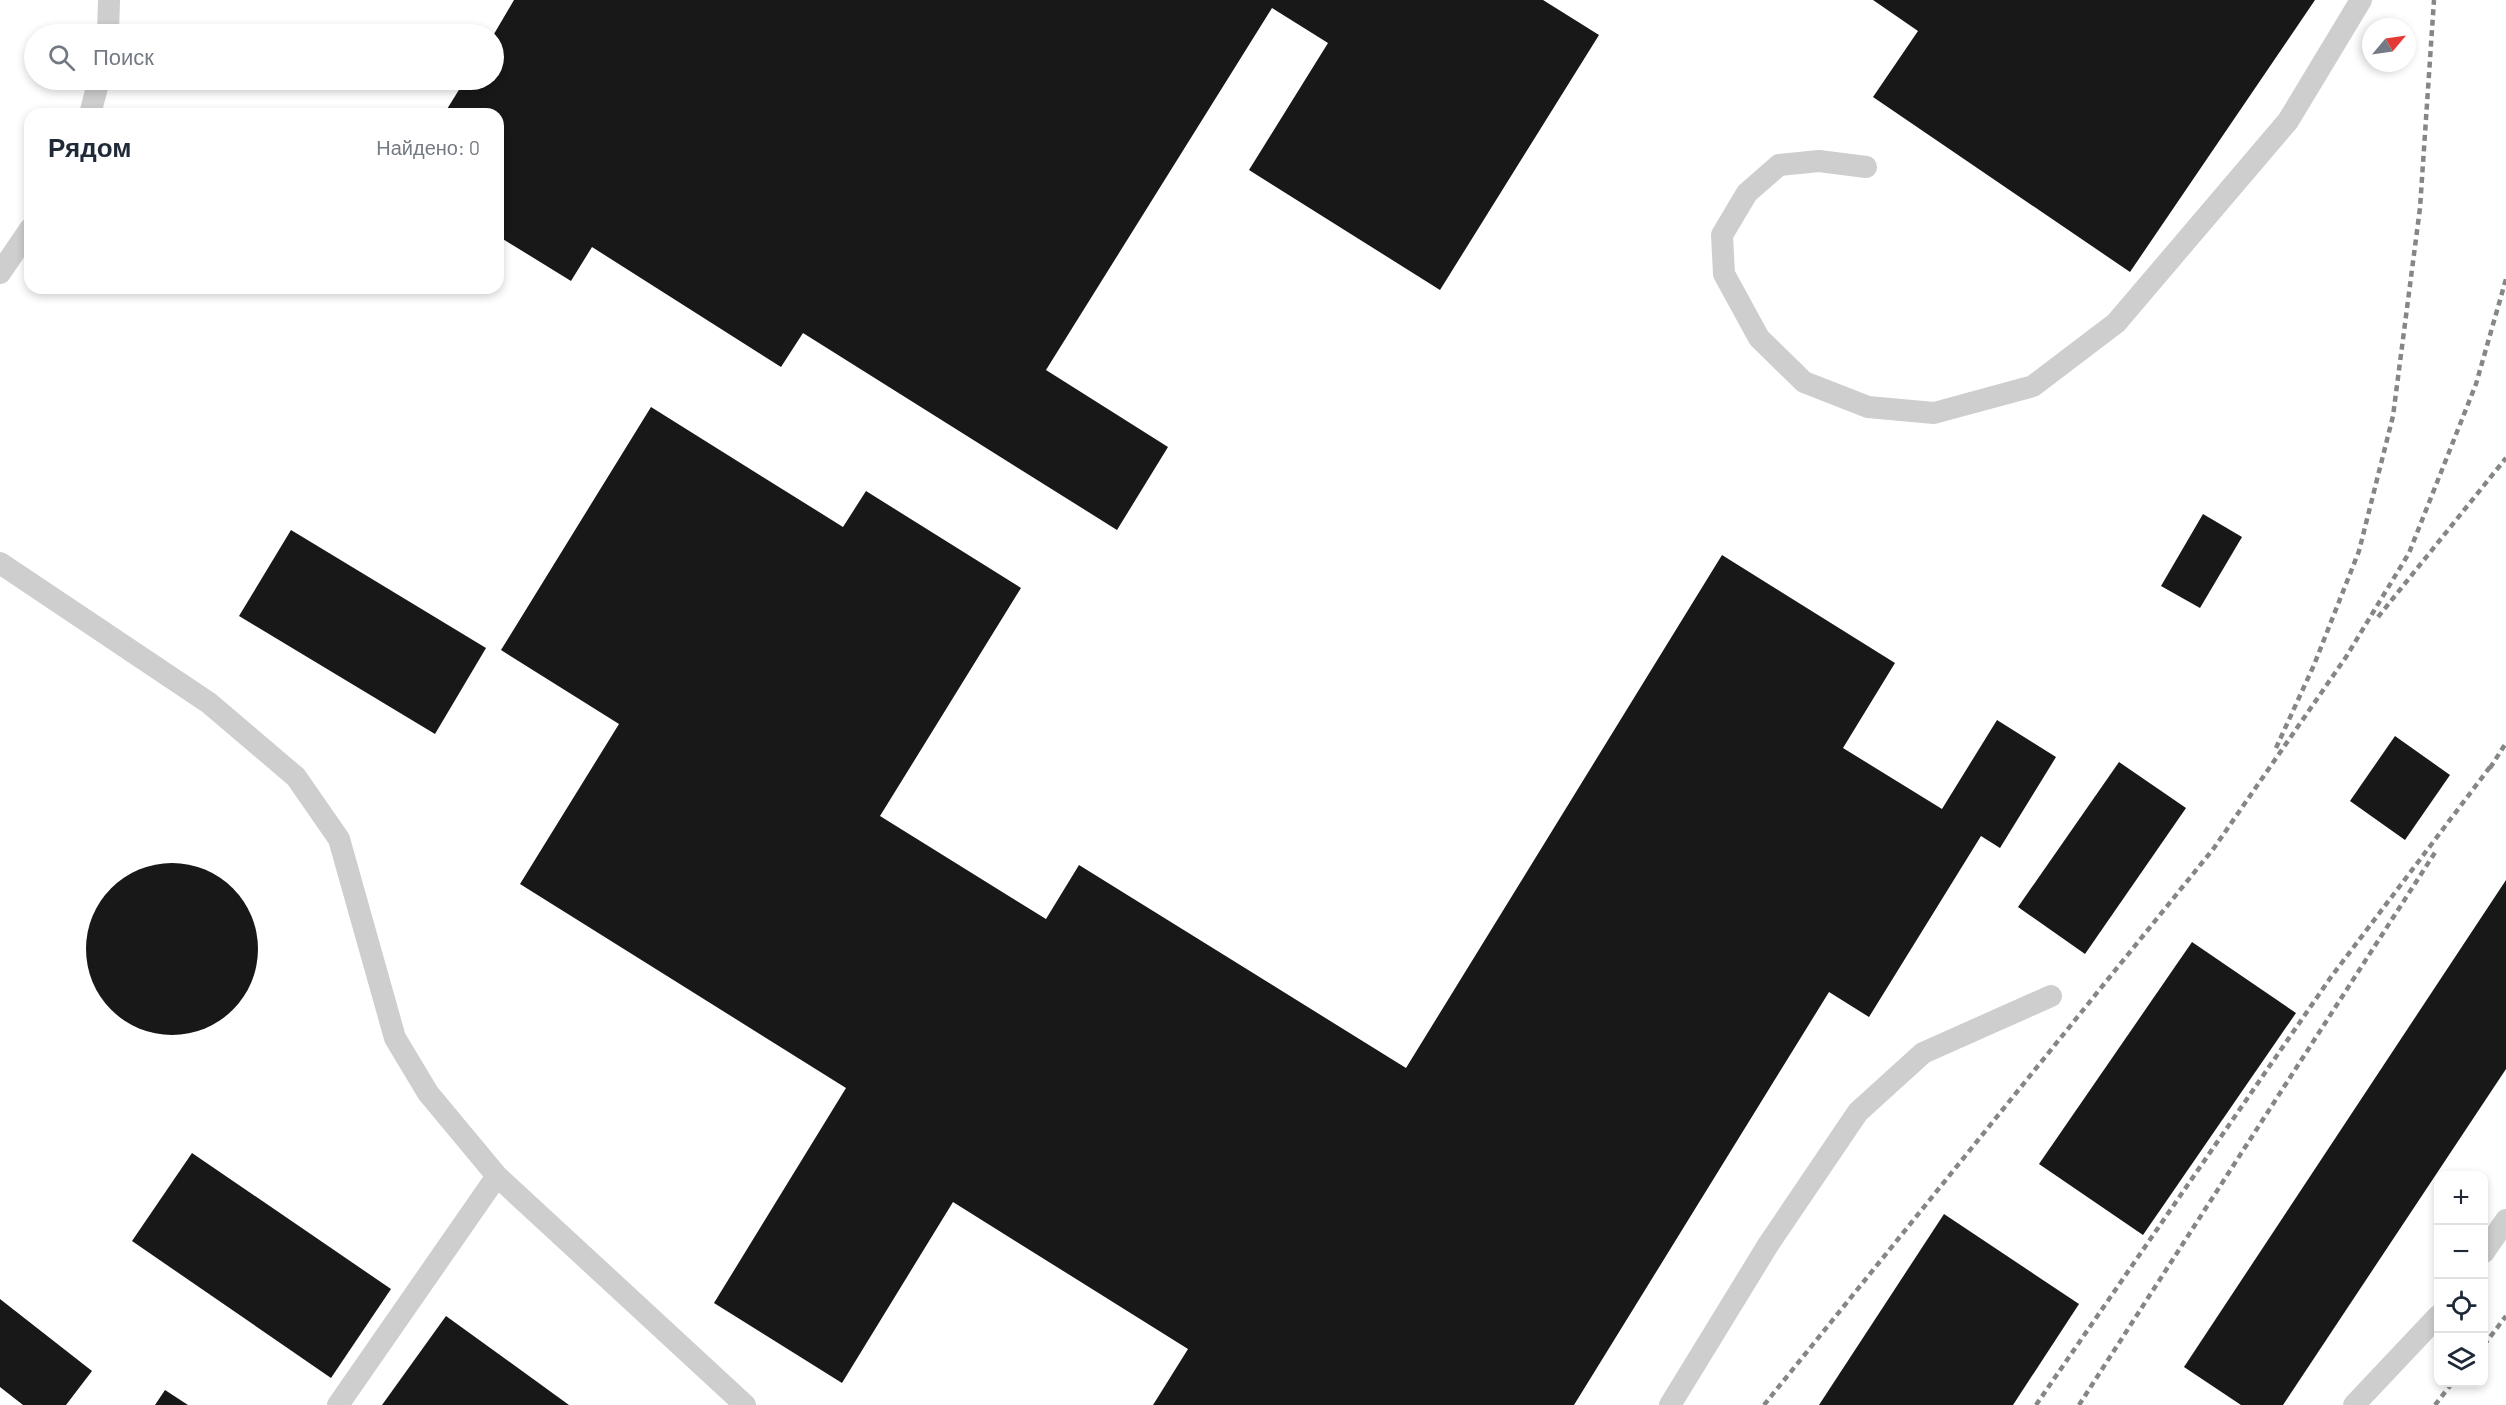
<!DOCTYPE html>
<html lang="ru">
<meta charset="utf-8">
<style>
:root{--surface:#fff;--page:#f6f6f7;--text:#1f2937;--muted:#747a83;--line:#e0e1e3}
body{margin:0;font-family:Barlow,sans-serif;background:var(--page);color:var(--text)}
.controls{position:absolute;right:18px;bottom:18px;display:grid;overflow:hidden;border-radius:12px;box-shadow:0 3px 9px #0003}
.controls button{width:54px;height:54px;display:grid;place-items:center;padding:0;border:0;border-bottom:2px solid var(--line);background:var(--surface);color:var(--text);font:30px sans-serif}
.compass{position:absolute;left:2362px;top:18px;width:54px;height:54px;border-radius:50%;background:var(--surface);box-shadow:0 3px 9px #0003;rotate:61deg}
.list{margin:0;padding:0;list-style:none}
h2{display:flex;justify-content:space-between;align-items:center;height:78px;margin:0;padding:0 24px;font-size:26px}
h2 small{font-size:20px;font-weight:400;color:var(--muted)}
.icon{flex:none;width:33px;height:33px;fill:none;stroke:currentColor;stroke-width:2;stroke-linecap:round;stroke-linejoin:round}
.map{position:relative;flex:none;width:2506px;height:1405px;overflow:hidden}
.search{position:absolute;background:var(--surface);box-shadow:0 3px 9px #0003;left:24px;top:24px;width:480px;height:66px;display:flex;align-items:center;gap:15px;box-sizing:border-box;padding:0 21px;border-radius:33px;color:var(--muted);font-size:22px}
.panel{position:absolute;background:var(--surface);box-shadow:0 3px 9px #0003;left:24px;top:108px;width:480px;height:186px;border-radius:18px}
.map>svg:first-child{display:block}
.building{fill:#181818}
.lines{fill:none;stroke-linecap:round;stroke-linejoin:round}
.lane{stroke:#cecece;stroke-width:22}
.rail{stroke:#868686;stroke-width:4.5;stroke-dasharray:6 4.5;stroke-linecap:butt}
</style>
<div class="map">
<svg width="2506" height="1405" viewBox="0 0 2506 1405">
<rect width="100%" height="100%" fill="#fff"/>
<g class="building">
<polygon points="514,0 1543,0 1599,35 1440,290 1249,170 1328,43 1272,8 1046,370 1168,447 1117,530 803,333 781,367 592,247 571,281 498,236 498,114 444,114 465,80 494,80 494,34"/>
<polygon points="1873,0 2315,0 2130,272 1873,97 1918,31"/>
<polygon points="651,407 843,527 866,491 1021,588 880,816 1046,919 1079,865 1406,1068 1722,555 1895,663 1843,748 1942,809 1997,720 2056,757 2000,848 1981,836 1869,1017 1829,992 1574,1405 1153,1405 1188,1349 953,1202 842,1383 714,1303 846,1088 520,884 619,724 501,650"/>
<polygon points="2203,514 2242,537 2200,608 2161,586"/>
<polygon points="291,530 486,648 435,734 239,616"/>
<polygon points="2395,736 2450,775 2405,840 2350,801"/>
<polygon points="2119,762 2186,808 2085,954 2018,907"/>
<circle cx="172" cy="949" r="86"/>
<polygon points="2506,880 2506,1069 2283,1405 2241,1405 2184,1367"/>
<polygon points="2192,942 2296,1013 2143,1235 2039,1164"/>
<polygon points="192,1153 391,1289 331,1378 132,1241"/>
<polygon points="1944,1214 2079,1304 2013,1405 1819,1405"/>
<polygon points="0,1299 92,1371 66,1405 23,1405 0,1387"/>
<polygon points="446,1316 569,1405 382,1405"/>
<polygon points="165,1390 188,1405 155,1405"/>
</g>
<g class="lines">
<g class="lane">
<polyline points="108,34 109,0"/>
<polyline points="90,114 99,80"/>
<polyline points="1866,167 1819,161 1779,165 1747,193 1722,235 1724,274 1759,338 1804,382 1868,407 1934,413 2033,386 2116,323 2288,121 2361,0"/>
<polyline points="0,273 30,229"/>
<polyline points="0,563 209,703 296,777 339,839 395,1038 428,1093 497,1176 745,1405"/>
<polyline points="2484,1252 2506,1220"/>
<polyline points="338,1405 497,1176"/>
<polyline points="1670,1405 1768,1245 1858,1112 1923,1053 2051,996"/>
<polyline points="2354,1405 2438,1316"/>
</g>
<g class="rail">
<polyline points="2378,617 2506,458"/>
<polyline points="2276,748 2314,665 2359,551 2393,416 2420,208 2434,0"/>
<polyline points="2490,768 2506,743"/>
<polyline points="2484,1345 2506,1316"/>
<polyline points="1764,1405 2214,848 2346,657 2409,553 2476,384 2506,279"/>
<polyline points="2036,1405 2331,977 2493,763"/>
<polyline points="2079,1405 2436,851"/>
<polyline points="2435,1405 2453,1382"/>
</g>
</g>
</svg>
<div class="controls">
<button>+</button>
<button>−</button>
<button><svg class="icon" aria-label="locate" viewBox="0 0 24 24"><circle cx="12" cy="12" r="6"/><path d="M12 2v4M12 18v4M2 12h4M18 12h4"/></svg></button>
<button><svg class="icon" aria-label="layers" viewBox="0 0 24 24"><path d="M12 4l9 5-9 5-9-5zM3 14l9 5 9-5"/></svg></button>
</div>
<svg class="compass" viewBox="-18 -18 36 36"><path d="M0-13l5 13h-10z" fill="#e53935"/><path d="M0 13l5-13h-10z" fill="#747a83"/></svg>
<div class="search"><svg class="icon" aria-label="search" viewBox="0 0 24 24"><circle cx="10" cy="10" r="6"/><path d="M15 15l6 6"/></svg>Поиск</div>
<section class="panel">
<h2>Рядом<small>Найдено: 0</small></h2>
<ul class="list">
</ul>
</section>
</div>
